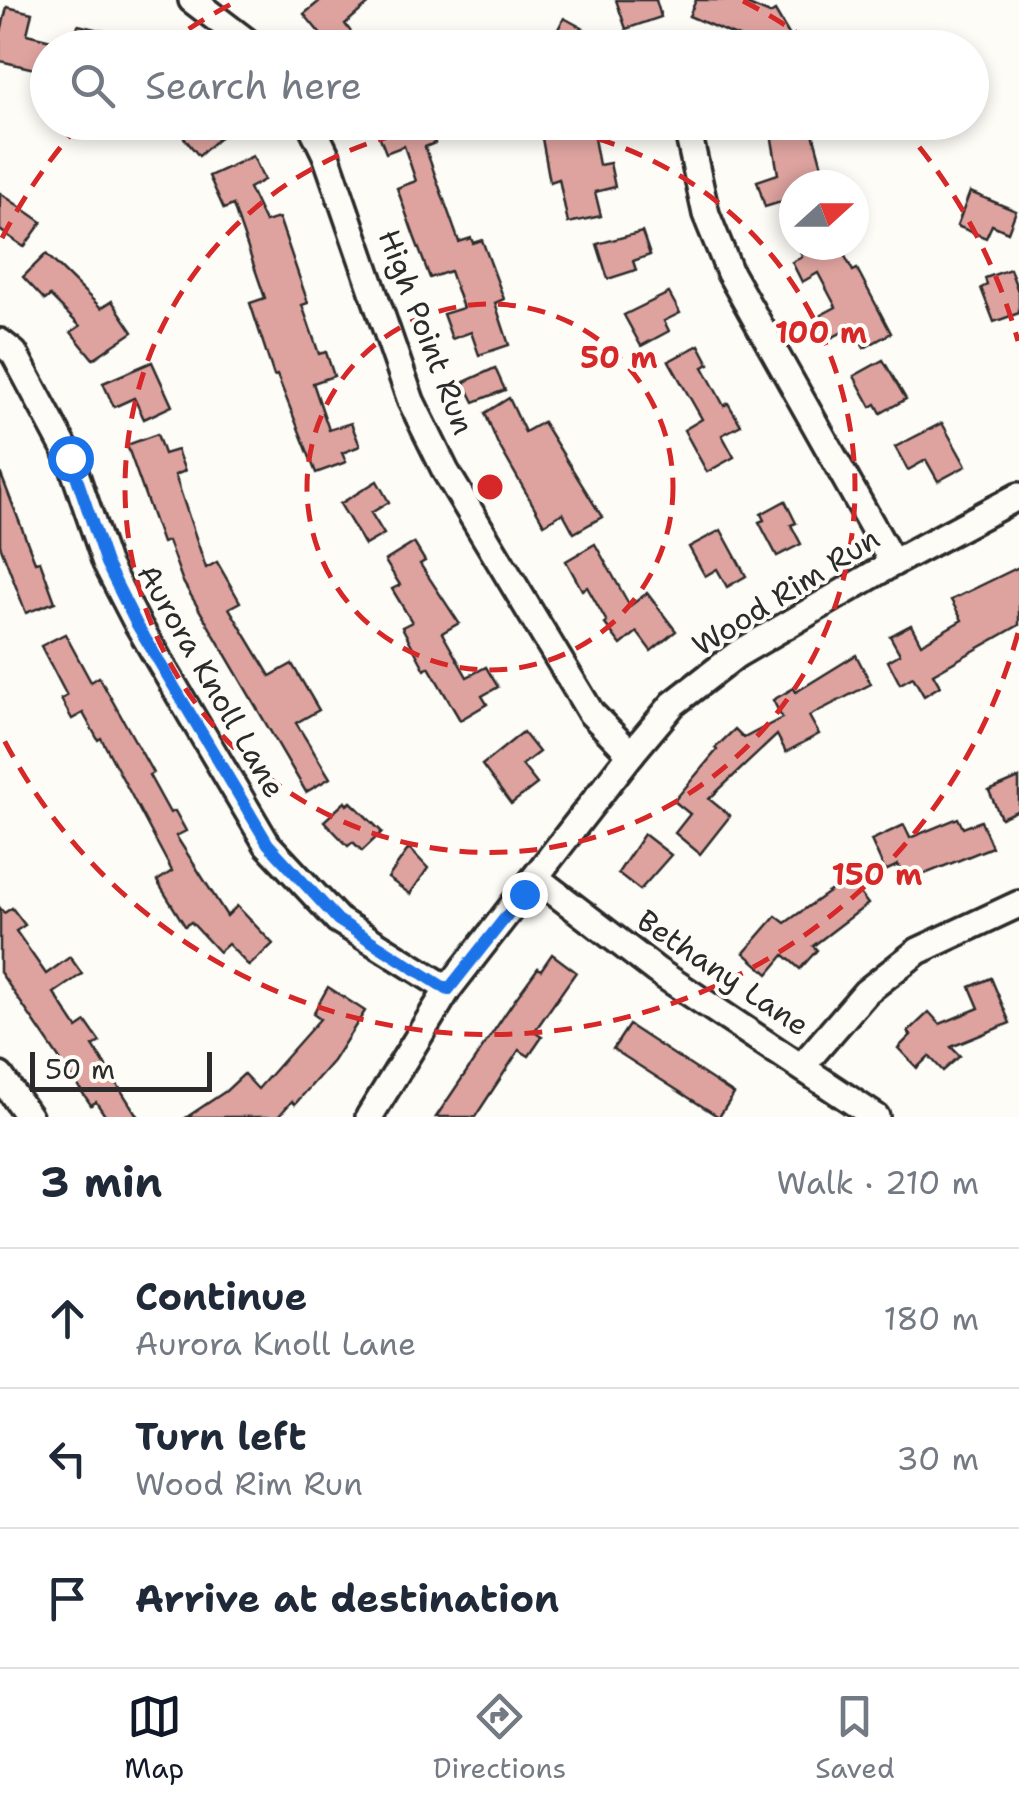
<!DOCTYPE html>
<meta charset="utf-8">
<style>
:root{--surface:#fff;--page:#f6f6f7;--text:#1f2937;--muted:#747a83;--line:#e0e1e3;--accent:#111827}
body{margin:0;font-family:"Shantell Sans",sans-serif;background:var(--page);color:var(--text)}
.compass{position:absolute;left:779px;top:170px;width:90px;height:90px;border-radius:50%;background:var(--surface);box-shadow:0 5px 15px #0003;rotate:69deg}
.scale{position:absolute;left:30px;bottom:25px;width:182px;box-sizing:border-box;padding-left:10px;border:5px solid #2b2b2b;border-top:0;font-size:28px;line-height:35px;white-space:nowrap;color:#2b2b2b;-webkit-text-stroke:8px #fdfcf7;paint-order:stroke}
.stop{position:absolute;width:30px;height:30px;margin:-22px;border:8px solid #1a73e8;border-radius:50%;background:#fff}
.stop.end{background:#1a73e8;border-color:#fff;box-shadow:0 2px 10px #0008}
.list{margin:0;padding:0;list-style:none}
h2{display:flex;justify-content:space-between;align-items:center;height:130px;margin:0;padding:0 40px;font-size:42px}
h2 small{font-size:32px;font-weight:400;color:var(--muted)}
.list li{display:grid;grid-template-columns:65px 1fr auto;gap:30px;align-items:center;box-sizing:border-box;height:140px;padding:0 40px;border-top:2px solid var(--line)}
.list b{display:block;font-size:38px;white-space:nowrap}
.list p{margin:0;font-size:32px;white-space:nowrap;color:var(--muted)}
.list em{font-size:32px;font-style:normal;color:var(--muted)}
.icon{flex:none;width:55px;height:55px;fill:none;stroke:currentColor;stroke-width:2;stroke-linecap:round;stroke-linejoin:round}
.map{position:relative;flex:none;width:1019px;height:1117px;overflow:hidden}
.search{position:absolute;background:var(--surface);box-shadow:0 5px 15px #0003;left:30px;right:30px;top:30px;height:110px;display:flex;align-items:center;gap:25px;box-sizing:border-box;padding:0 35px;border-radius:55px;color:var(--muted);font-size:38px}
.sheet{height:550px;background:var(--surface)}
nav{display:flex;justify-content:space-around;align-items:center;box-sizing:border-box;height:140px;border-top:2px solid var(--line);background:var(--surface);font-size:28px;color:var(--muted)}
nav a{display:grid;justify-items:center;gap:5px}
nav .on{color:var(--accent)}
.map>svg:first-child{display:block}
.building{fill:#dea39f;stroke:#2b2b2b;stroke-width:2.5}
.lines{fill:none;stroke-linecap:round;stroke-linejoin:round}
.minor-casing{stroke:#2b2b2b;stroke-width:32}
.minor{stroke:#fdfcf7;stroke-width:25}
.route{stroke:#1a73e8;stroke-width:12}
.ring{fill:none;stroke:#d62828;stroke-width:5;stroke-dasharray:18 12}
.labels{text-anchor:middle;stroke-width:8;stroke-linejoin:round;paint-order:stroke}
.street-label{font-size:30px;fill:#2b2b2b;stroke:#fdfcf7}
.centre{fill:#d62828;stroke:#fdfcf7;stroke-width:5}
.ring-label{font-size:30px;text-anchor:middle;font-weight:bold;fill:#d62828;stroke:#fdfcf7;stroke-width:8;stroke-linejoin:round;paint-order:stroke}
</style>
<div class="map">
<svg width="1019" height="1117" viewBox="0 0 1019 1117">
<rect width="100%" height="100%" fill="#fdfcf7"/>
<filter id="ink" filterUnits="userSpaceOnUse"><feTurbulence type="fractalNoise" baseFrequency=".01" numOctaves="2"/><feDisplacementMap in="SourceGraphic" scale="20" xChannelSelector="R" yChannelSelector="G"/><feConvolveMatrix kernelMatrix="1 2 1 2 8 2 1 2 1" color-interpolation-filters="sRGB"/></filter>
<g filter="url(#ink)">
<g class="building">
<polygon points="321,0 373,0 345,24 363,48 332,48 304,14"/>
<polygon points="616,0 656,0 661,17 626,29"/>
<polygon points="696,0 737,0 770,14 775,11 797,48 747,48 741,38 689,16"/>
<polygon points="7,7 32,13 27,34 51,40 43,71 0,61 0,36"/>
<polygon points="564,18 619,48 548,48"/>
<polygon points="78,25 141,40 140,48 72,48"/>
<polygon points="171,122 210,122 221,136 199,156"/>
<polygon points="396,122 427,122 435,143 425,147 459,242 471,238 473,243 482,240 504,299 495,303 509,345 479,355 471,332 452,339 443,314 463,308 450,271 430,278 414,236 397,188 416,181 404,146 386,153 377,130"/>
<polygon points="539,122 591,122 599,165 610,163 615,187 595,192 601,216 568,223 559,179 550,182"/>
<polygon points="769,122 810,122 827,185 794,185 794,198 765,207 757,181 778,174"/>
<polygon points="253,156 264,180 249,188 265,222 279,218 308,303 302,305 319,354 326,352 334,376 313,383 329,430 351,423 360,446 342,453 346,462 316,473 277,375 274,376 250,303 265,298 233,205 224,209 209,176"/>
<polygon points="970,192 1016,211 1008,232 992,225 986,238 957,226"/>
<polygon points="0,193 42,222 24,247 0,230"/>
<polygon points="642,232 650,255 633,261 636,270 608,279 597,244"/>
<polygon points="799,245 839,245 853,271 857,269 891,333 864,348 852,327 833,337 821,315 836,307 818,273 802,282 792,262 802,257"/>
<polygon points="46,254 101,308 112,301 133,332 93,359 71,332 80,326 50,296 45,300 23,277"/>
<polygon points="1010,269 1019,294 1019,313 994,322 981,288 987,285 985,278"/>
<polygon points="669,293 680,313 664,321 669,331 641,346 624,315"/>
<polygon points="699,345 709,364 703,367 724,406 728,403 741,425 722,435 734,457 707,472 684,430 702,419 669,361"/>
<polygon points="883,360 906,399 881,413 876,404 871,407 854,376"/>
<polygon points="152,362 172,406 144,419 134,398 114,407 103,383"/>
<polygon points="495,368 505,390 474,402 464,382"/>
<polygon points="509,398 525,432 543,422 602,517 574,533 563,513 544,524 497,442 485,413"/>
<polygon points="942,423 966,466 938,481 926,460 908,470 895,447"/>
<polygon points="157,434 164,454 177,450 185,471 175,475 206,568 217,562 240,602 229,608 270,676 292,664 319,710 296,723 330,778 306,792 183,582 168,541 162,543 127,445"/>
<polygon points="0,472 35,562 40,561 55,602 26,613 0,545"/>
<polygon points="377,481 389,502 371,513 384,534 365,545 340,504"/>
<polygon points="785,501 796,523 791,525 801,544 777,556 759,522 764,520 761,514"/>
<polygon points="721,530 746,576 727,587 717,569 705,576 689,547"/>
<polygon points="414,543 425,561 420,564 459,623 442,633 467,677 486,667 498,687 482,696 487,704 460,720 429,667 425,670 402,627 412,622 392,589 400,585 385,561"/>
<polygon points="595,544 630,606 647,593 676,631 651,651 637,632 621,645 605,624 607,622 587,587 582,590 566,561"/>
<polygon points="1019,567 1019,625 933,674 940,686 924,696 913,677 900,684 888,661 900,654 890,636 911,625 921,644 962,620 951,600"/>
<polygon points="65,634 91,682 99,677 153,773 149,775 170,813 175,811 186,831 176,836 227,916 237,906 273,944 249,966 228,944 219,952 191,922 185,926 157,881 172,871 101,738 98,740 83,713 72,719 61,699 67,696 41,646"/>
<polygon points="856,655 871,684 809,716 819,734 786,752 777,735 709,799 730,816 700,854 675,833 690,814 674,801 717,750 715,748 735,729 744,738 782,718 773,700 794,688 796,692"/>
<polygon points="523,732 539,752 522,765 537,784 511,804 482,765"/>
<polygon points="1019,778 1019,810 1001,818 989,791"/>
<polygon points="345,802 347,805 351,802 382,832 362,851 353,842 348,846 324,821"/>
<polygon points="958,818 963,828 981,821 992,847 905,882 898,865 885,871 871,840 904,825 910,838"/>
<polygon points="644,834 671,855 640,890 618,873"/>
<polygon points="409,848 428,868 410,894 388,878"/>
<polygon points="843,882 847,887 852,883 868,904 813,946 817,950 800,969 784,955 768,974 744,953 776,916 785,923"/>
<polygon points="0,908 4,913 12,908 25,925 16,931 46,974 70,957 82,974 54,993 77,1028 86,1022 100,1042 93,1046 138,1117 106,1117 96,1102 91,1105 0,972"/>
<polygon points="552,954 576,972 534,1032 542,1037 529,1056 519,1050 475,1117 436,1117 514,1001 538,968 541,970"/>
<polygon points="991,978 1010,1023 951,1047 960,1056 943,1071 929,1056 917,1068 898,1048 911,1035 908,1032 929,1012 940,1024 979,1008 970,987"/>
<polygon points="328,987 365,1011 333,1061 295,1104 292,1101 278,1117 187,1117 226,1091 244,1074 258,1089 320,1019 313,1014"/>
<polygon points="629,1025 734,1094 719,1117 613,1049"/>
</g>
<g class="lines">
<defs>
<g id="minor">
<polyline points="192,0 255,48"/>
<polyline points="310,122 326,155 411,401 446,472 591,713 631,754"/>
<polyline points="686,122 706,214 730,273 893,563"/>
<polyline points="0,342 14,353 70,458 106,563 137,623 267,844 338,920 448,989"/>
<polyline points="536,878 657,971 876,1117"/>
<polyline points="802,1066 866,992 918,951 1019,904"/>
<polyline points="0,1076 29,1117"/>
<polyline points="369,1117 448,989 631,754 673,704 736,655 893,563 1019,496"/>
</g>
</defs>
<use href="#minor" class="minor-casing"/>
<use href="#minor" class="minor"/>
</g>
</g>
<g class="lines" filter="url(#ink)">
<polyline class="route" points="70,458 106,563 136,623 268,844 338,920 448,990 524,894"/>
</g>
<g class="ring">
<circle cx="490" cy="487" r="183"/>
<path d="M509 123A365 365 0 1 1 471 123"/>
<path d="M1018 633A548 548 0 0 1 2 736M2 238A548 548 0 0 1 80 124M164 46A548 548 0 0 1 237 1M743 1A548 548 0 0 1 816 46M900 124A548 548 0 0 1 1018 341"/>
</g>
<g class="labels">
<g class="street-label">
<text transform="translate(426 332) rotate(69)" y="10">High Point Run</text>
<text transform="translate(786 592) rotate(-32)" y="10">Wood Rim Run</text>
<text transform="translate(211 681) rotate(60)" y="10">Aurora Knoll Lane</text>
<text transform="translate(723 973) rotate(34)" y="10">Bethany Lane</text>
</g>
</g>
<circle cx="490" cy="487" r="15" class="centre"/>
<g class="ring-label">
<text x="821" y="343">100 m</text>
<text x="619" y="368">50 m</text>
<text x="877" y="885">150 m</text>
</g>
</svg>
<svg class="compass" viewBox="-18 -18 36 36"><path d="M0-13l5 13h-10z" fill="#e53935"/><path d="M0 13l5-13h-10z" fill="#747a83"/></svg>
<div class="scale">50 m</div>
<div class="stop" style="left:70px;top:458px"></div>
<div class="stop end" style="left:524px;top:894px"></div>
<div class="search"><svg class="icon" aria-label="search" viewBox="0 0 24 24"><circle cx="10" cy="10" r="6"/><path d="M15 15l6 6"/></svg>Search here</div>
</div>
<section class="sheet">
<h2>3 min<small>Walk · 210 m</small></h2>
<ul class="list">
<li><svg class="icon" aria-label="ahead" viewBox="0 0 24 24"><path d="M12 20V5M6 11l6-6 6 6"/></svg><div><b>Continue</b><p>Aurora Knoll Lane</p></div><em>180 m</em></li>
<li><svg class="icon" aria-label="left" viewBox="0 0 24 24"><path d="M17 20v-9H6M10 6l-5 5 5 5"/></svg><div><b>Turn left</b><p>Wood Rim Run</p></div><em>30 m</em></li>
<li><svg class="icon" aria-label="arrive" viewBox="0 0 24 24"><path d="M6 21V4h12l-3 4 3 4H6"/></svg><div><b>Arrive at destination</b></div></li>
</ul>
</section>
<nav>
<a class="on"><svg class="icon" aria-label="map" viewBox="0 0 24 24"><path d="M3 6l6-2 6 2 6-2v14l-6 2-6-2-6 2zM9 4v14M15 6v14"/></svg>Map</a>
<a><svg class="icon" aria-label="directions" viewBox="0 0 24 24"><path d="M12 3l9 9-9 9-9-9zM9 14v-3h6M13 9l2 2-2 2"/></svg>Directions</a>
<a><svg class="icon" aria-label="saved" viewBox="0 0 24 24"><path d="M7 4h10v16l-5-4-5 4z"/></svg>Saved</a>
</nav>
